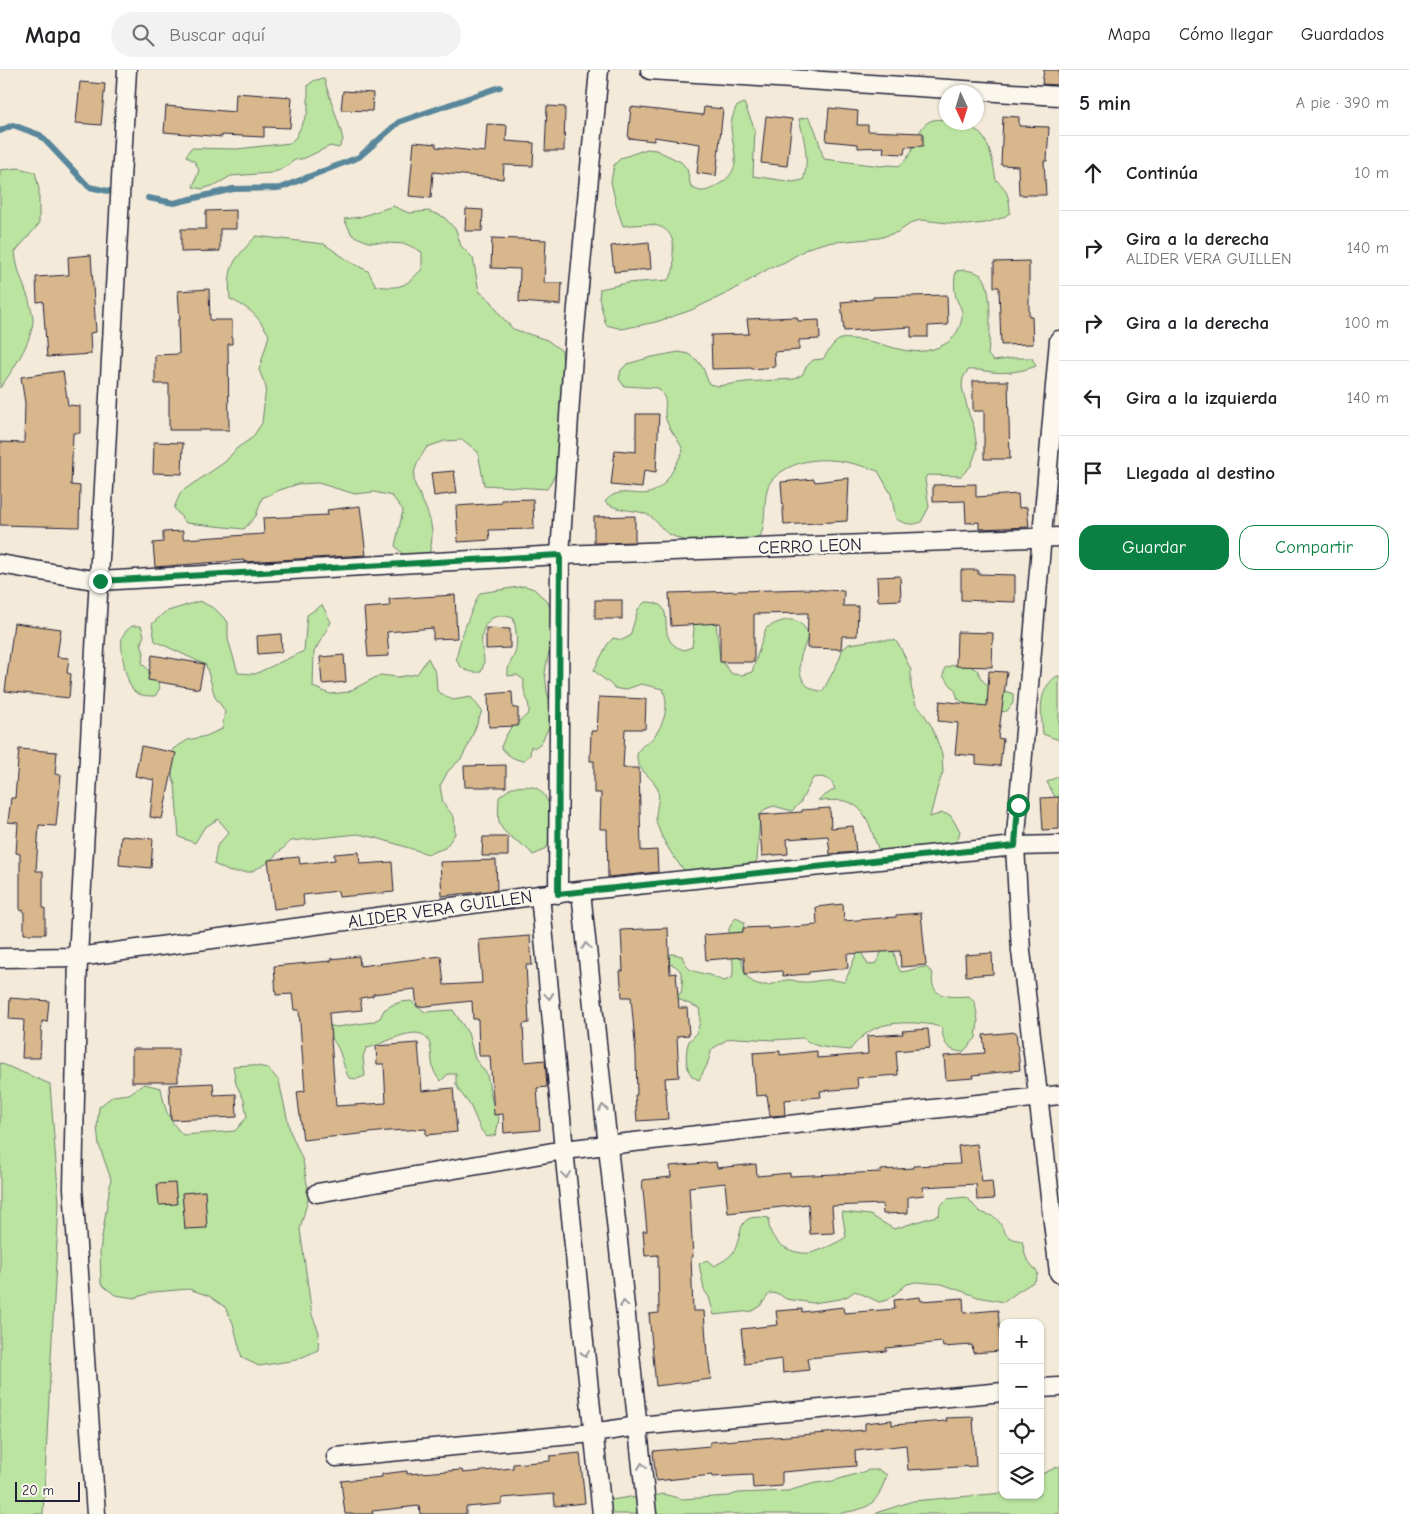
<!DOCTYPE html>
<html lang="es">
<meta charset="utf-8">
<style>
:root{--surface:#fff;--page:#f2f2f2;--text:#202124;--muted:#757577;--line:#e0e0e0;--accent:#0b8043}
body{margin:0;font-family:"Comic Neue",sans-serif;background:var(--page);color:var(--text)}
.controls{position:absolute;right:15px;bottom:15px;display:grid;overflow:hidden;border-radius:10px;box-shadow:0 1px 4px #0004}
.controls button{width:45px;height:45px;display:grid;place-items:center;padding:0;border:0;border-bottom:1px solid var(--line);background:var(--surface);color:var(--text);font:25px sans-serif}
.compass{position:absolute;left:939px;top:15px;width:45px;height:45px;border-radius:50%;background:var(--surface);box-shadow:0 1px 4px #0004;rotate:176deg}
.scale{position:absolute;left:15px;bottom:12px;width:65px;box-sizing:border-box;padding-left:5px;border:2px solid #22223b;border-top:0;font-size:14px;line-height:18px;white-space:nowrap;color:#22223b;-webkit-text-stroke:4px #fbf7ec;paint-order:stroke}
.stop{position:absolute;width:15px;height:15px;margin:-11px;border:4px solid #0b8043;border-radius:50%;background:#fff}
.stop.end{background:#0b8043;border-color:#fff;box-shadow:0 1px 5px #0008}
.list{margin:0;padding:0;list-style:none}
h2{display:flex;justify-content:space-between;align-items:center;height:65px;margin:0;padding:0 20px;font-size:21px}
h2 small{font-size:16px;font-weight:400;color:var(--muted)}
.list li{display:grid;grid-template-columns:32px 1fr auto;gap:15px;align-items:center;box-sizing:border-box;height:75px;padding:0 20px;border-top:1px solid var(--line)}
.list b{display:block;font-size:19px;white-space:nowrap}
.list p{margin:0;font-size:16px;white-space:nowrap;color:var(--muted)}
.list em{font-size:16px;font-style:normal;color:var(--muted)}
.actions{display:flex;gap:10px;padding:15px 20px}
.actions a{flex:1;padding:11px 0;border:1px solid var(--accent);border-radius:15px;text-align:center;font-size:18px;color:var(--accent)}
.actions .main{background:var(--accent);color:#fff}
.icon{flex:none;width:28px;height:28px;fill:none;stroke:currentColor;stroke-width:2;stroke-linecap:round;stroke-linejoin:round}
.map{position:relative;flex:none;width:1059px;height:1444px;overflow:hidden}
header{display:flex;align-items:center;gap:30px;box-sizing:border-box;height:70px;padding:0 25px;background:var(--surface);border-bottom:1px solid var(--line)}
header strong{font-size:24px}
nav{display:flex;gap:28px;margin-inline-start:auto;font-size:18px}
.search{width:350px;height:45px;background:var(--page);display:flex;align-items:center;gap:12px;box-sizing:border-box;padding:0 18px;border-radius:28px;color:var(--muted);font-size:19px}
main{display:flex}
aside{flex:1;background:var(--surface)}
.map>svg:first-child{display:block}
.green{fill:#bbe4a0;stroke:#6e836e}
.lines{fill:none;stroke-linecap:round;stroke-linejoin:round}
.stream{stroke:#59879b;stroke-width:6}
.building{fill:#d9b78c;stroke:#22223b}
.minor-casing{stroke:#22223b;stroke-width:21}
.minor{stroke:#fbf7ec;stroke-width:18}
.oneway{stroke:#99979c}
.route{stroke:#0b8043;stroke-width:6}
.labels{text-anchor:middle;stroke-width:4.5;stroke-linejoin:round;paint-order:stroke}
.street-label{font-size:18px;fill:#22223b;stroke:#fbf7ec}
</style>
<header>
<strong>Mapa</strong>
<div class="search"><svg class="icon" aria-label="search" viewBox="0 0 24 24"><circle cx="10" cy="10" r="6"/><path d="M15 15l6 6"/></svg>Buscar aquí</div>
<nav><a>Mapa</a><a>Cómo llegar</a><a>Guardados</a></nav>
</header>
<main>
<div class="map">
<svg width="1059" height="1444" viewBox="0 0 1059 1444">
<rect width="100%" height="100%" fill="#f4ead9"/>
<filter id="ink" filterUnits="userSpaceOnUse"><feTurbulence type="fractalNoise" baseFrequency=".02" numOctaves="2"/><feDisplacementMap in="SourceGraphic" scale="10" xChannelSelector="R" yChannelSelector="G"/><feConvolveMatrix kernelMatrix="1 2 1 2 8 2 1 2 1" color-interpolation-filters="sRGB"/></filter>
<g filter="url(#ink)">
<g class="green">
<polygon points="324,9 341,61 343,70 339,78 330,76 305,88 295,90 280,100 271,103 231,106 215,115 202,119 193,117 199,100 195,92 186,86 191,78 237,79 290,73 296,67 308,42 308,15 315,10"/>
<path d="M744,33L755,60L753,106L793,112L803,110C810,91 804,68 799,49L808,47C817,58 819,75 824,89L881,96L890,95L899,96C902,93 906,90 908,87C919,70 918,45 946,50V52C987,53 990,76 996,110C1007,118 1010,129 1010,143L1002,148L985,153L967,155L921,150L913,152L898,162L879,168L825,173L808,178L785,192L768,199L730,222L689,241L656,252L622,259L606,255L599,228L600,219L627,213L668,210C675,201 674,195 673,185C673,180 674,173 672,169C665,149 638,155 623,156L617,138L611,112L614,95L621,88L647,79L656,80L681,92L687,99L691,117C701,123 706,122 716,116C746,100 732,82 731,56C731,50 734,43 736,37Z"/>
<path d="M18,98L35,102L39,119V154L15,182C17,201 23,213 29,230C30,236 33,243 33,249C33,271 12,301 0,318V100Z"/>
<path d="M393,136L409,143L428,141L444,147L456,160L461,176L473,188L479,221L492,232L501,246L513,259L547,270L562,281L565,332L556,403L547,419L484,415L478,382L463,370L445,371L427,377C421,386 413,398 414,409C414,415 419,422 421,428C433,452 436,467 426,492L408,490L395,476L403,440L392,426L374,422L355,424L318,413L298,414L280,420L262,428L256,446L244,459L186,453L174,438L181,422L225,392L237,378L252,368L262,353L266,317L259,300L269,265C257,245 251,239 230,229C227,193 234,191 256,166L324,174L352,193L368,201L376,216C401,219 405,217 422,199V182L406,174L368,172L352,165L344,149L360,147Z"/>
<path d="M965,200C971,201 978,202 983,207C993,220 990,269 988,285L994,291L1013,288H1032L1036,296C1024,301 1005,304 992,302C984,301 977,299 968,300L963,308L962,317L969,344L974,357L977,379L971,396L961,406L927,405L925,409L929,437L921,452C912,456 905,454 896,449L891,424L878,401C846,390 811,382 781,402C774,407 769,412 767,420C763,437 767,458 757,473C728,473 695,478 669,464C660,459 656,448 646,444C632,439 616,441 605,432C619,413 639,431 656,420C669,413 676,393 683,381C680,370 671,363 667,352C661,338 672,334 658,318L624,316L619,309L621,300L627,294L652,287L679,282L688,284L697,290L703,298L709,314L718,316L745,312L794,309L802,305L806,297L813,290L823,289C828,282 833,272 841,269C844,268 849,269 852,269C887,270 910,293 945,274C954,270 962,256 962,246C963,240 958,233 956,228C954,219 954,210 956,201Z"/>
<path d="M525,516L534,519L548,532L556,559L548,586L545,603L547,622L553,640V649L541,673L534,678L531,676L530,685L523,691C513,689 507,685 501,677C504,669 509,658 516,653C521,650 525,647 529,643C530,630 522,623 524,610L517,605L508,606C507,595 511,593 515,583C518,575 516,555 513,548C496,542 484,549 482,567C480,581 488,588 481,602C472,603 461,601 457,591C454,582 474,533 480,523Z"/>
<polygon points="200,531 215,539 228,552 228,569 238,603 255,604 304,581 307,545 322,535 331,552 314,582 313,617 330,624 348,622 380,605 398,607 417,604 428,588 436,604 437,621 453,630 471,627 482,641 469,674 461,689 448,701 440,716 443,733 454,747 455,764 445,778 428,784 377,768 358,764 291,771 266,794 250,802 230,802 214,794 217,776 229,762 218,749 204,758 195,773 179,767 175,715 170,698 173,679 188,670 206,666 222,659 225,641 215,627 206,595 155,571 152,554 165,542"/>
<path d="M645,532C684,531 649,570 684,580L692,577L694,559L692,550L716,553L720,589L732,604L742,605L752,602L766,558C784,549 798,543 809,565C806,573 801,583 800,591C798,608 806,621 823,621L840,588L842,580L849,574L876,570H895L900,577L911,600V617L916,635L922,641L932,657L942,684L943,702L937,719L930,747L942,743L950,745L960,761L958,769L952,776L881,785C871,766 870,737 845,731C836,729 827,732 818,730L835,719L831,711L822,707L813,708L800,733L792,741L774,736L765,739L760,746L757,790L751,798L686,802C677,794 655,760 656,747C656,738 660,729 658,720C654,706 632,699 638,682C641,675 648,673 652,669C664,655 670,636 663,619L641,614L624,620L614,618C608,610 600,608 594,600L607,575L613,568L622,570L630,566L638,539Z"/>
<path d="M132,556H141L144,565L141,573L144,583L142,593L157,610L160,618L155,626C148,626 141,626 135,622C126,615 120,579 122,568C124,562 127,560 132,556Z"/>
<path d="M953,595L970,596L978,601C983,619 997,617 1013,624V633L1007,641L993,643L974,639L958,629L955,620L943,606L945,598Z"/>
<path d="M1057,606H1059V670L1043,664C1041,642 1037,620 1057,606Z"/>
<polygon points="1059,706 1059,728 1055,727 1047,712"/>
<path d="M512,717C520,717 529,715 536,718C550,724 556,754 553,768C550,777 541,782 533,785C525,773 506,768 500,755C497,748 499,735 499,727Z"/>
<path d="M736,848L744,852C742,874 733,918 769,915C776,914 781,910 787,910C793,909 797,912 802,912C810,913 818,910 826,910C832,909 838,911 845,912L855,887L860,880L868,895L876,893L884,877L893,878L897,895L901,902C911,901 917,897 926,897L933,903C928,929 951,927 969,926L975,933L978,951L976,968L963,982C947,981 943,973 942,958C933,954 925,954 915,953C886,952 868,956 850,980C833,978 816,979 803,968L774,970L737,968L728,969L712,979L707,995L699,1010C697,1009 694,1008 692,1006C685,999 685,980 689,971C691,969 693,968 695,965C700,957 701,947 699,938L673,927L681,923C685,904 681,893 661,893L655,886L673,884L682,886C688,902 691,900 705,904C712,905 717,909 724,911L732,908C738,885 718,865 736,848Z"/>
<path d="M411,931L425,942L453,940L468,963L475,989L487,1004L492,1031L499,1048L496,1065L487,1067L481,1060L470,1035L460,1022L456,1014V1004H448L441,1011C427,998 435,983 428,970C417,951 381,977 366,978L363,987L365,1006L357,1009L349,1008C342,995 342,980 332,969L316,971L315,951L336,957L372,952L380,948L384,940L392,935L401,932Z"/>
<polygon points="0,993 50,1014 59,1133 43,1444 0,1444"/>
<path d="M251,995L268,998L279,1011L290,1061L303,1091L309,1125L300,1159L312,1245L319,1262L318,1280L296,1290L259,1296L242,1288L233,1253L225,1237L209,1226L189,1219L154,1222L134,1228L115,1225L101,1214L100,1180L111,1109L99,1075L97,1057L99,1037L113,1026L129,1024L144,1014L161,1018C165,1040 167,1048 183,1065L235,1061L247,1047L244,1030L236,1014L233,996Z"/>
<path d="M965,1127C972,1131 974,1137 979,1141C983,1144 989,1144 994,1147C1007,1156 998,1167 1022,1171L1026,1188L1038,1203L1035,1211L1019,1221L1004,1232L978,1227L942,1214L916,1212L907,1214L888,1230L879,1232L855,1221L848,1226L840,1229L813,1233L786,1229L779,1224L770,1223L760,1236L752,1241L714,1245L709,1227L704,1220L699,1194L707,1190L714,1196C721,1192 731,1188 735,1179C744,1159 736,1143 769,1148C766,1170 789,1185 810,1183C818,1182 839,1172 846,1167L842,1142L870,1145L894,1159L939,1145L940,1136L947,1129Z"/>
<polygon points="1059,1396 1059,1444 876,1444 879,1442 913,1431 1003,1423 1003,1425 1040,1425 1040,1405"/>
<path d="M869,1400H879L887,1405C875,1438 870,1438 836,1444H592L593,1438L611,1430L630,1427L639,1429L663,1424L682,1429L729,1426L738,1423L788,1421L815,1413L833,1411Z"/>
</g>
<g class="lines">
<g class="stream">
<polyline points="0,61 13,55 40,65 89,117 113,122"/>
<polyline points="148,128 174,133 233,119 280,118 359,87 399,52 500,17"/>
</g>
</g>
<g class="building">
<polygon points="1044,0 1059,0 1058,15 1042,14"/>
<polygon points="80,12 105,14 101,55 76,53"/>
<polygon points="343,21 373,23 372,41 341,40"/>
<polygon points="236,23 292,27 290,58 264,57 264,67 222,65 222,67 164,62 166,36 235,42"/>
<polygon points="547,36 565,37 564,81 545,81"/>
<polygon points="631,37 703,45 704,37 723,39 716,106 697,103 700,74 654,67 654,71 628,68"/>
<polygon points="829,38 858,41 857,55 868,55 868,61 923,63 923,76 905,77 904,84 883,83 884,77 858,78 858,74 826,71"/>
<polygon points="766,46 792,49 787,96 761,93"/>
<polygon points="1003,46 1019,47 1019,56 1049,57 1047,91 1044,91 1046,125 1019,125 1018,96 1001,95"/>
<polygon points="487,54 507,55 506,71 534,73 533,96 504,95 503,109 433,102 431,128 409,126 414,72 436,74 436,77 485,82"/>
<polygon points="466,139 483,140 482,161 465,161"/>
<polygon points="236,140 236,159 220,159 220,181 181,182 181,159 206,159 206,141"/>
<polygon points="492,168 546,170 544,213 562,213 561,235 519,232 520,199 491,198"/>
<polygon points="649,172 651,199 614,202 611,176"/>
<polygon points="91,185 96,262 90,263 91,284 47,287 43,231 37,232 36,207 69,205 68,187"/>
<polygon points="1029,191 1029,246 1032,246 1033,274 1001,275 999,217 994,217 994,192"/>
<polygon points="209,219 210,250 232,250 232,274 228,274 229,360 169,360 169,314 155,314 155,285 179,284 178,250 180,250 178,221"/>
<polygon points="947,225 948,255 928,256 928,267 911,267 911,257 844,261 841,232 873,229 873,227"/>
<polygon points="797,247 798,251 819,250 820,269 799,270 799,280 774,282 775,297 752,299 751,298 712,299 711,265 749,264 747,249"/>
<polygon points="63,301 68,335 80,336 80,363 73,363 71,415 80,416 79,457 0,455 0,372 24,373 25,333 21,307"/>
<polygon points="973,311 1008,311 1010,389 984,389 984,341 973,341"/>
<polygon points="636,344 659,344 656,402 644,400 642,418 611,415 615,380 636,382"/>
<polygon points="154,372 183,373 182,404 153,403"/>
<polygon points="454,401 457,423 434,426 431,403"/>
<polygon points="849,408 847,451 784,455 781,412 814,409 815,412"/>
<polygon points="976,414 976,427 1018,424 1019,438 1027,437 1029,457 979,459 979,452 966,453 965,431 933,432 933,415"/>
<polygon points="533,429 534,459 489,460 490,470 458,472 456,436 501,433 501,430"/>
<polygon points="360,436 366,485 244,492 244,490 155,497 153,473 163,472 163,462 183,461 183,469 264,464 263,448 328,445 327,440"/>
<polygon points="635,446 635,472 594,473 594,447"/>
<polygon points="961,500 978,500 978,504 1015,505 1015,532 961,530"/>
<polygon points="900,506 901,530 878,531 877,507"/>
<polygon points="809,519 844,521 843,536 858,536 857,566 842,566 841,579 807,578 808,543 754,544 754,592 720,592 720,553 671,556 669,523"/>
<polygon points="455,525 457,568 433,569 433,558 387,562 389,586 368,587 364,538 390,536 389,529"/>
<rect x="595" y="530" width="27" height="19"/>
<polygon points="14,553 61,559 57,587 69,588 67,603 71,604 69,628 5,621"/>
<polygon points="486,558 510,559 510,578 486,579"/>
<polygon points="957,562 993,563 992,597 956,596"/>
<polygon points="281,564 282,582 258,584 257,566"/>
<polygon points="152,585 204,594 199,619 148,610"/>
<polygon points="344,585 346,612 322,614 320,587"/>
<polygon points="989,601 1007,602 998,668 1003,669 1000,696 976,694 976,686 955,684 958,653 938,651 940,631 987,636"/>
<polygon points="512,622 513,638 518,638 518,656 489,657 488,624"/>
<polygon points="599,627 646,629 645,659 625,659 623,698 639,698 641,781 657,780 658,802 608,807 607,759 600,759 601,723 594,723 594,691 590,691 591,661 597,661"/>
<polygon points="141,676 176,683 162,749 150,747 154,710 135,706"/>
<polygon points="19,679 57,682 55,704 61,705 56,756 39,755 36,801 43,801 43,838 45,838 45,864 24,864 24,841 20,840 20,784 16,783 18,753 8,752 11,728 15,728"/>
<polygon points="506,695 506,717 465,717 464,696"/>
<polygon points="1059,727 1059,759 1043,760 1041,728"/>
<polygon points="830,738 831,758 853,756 856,782 830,784 828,766 787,769 788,784 762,786 759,745 802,742 802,740"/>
<polygon points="121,766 153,769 151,798 119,795"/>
<polygon points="483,767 508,767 508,786 482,786"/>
<polygon points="359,782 360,794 392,792 394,822 339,827 338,821 303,825 304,835 274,839 268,790 299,787 300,794 335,790 334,784"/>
<polygon points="496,790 497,820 442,826 440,792"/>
<polygon points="843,834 844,851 896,847 896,845 921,843 926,895 901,897 900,881 847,884 848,898 809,902 809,904 783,906 782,901 745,904 744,887 706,890 704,865 743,862 743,858 768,857 768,859 817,855 816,837"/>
<polygon points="668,858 670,904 676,903 679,938 687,938 689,965 677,966 679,1007 665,1008 668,1049 637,1051 635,1025 637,1025 636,984 631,927 622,927 620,901 623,901 621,860"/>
<polygon points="530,866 532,895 526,895 529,953 523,954 525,992 545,990 547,1017 537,1018 540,1060 504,1063 503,1044 494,1045 490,986 479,986 478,949 473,949 472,931 417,937 415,919 373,924 373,926 360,928 362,940 329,943 336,1036 386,1033 384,994 377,994 376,976 418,973 422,1021 453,1018 457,1062 426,1065 426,1059 388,1061 303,1070 297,1022 305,1021 299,940 294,940 292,924 276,925 274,896 331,891 331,889 359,886 360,896 441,886 444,915 482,913 479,870"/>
<polygon points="992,883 993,904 966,906 965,885"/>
<polygon points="10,928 49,931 47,952 42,951 40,988 22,988 24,950 9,949"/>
<polygon points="928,959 930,978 896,981 898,1005 857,1008 858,1018 820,1021 821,1027 784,1030 785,1045 770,1046 767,1025 756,1026 753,983 780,981 780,985 817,981 817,988 868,984 867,966 903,964 902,961"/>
<polygon points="1016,962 1020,1000 973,1005 974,1008 946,1010 944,986 985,983 983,965"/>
<rect x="132" y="979" width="46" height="33"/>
<polygon points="213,1013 214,1025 236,1024 237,1047 171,1050 169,1015"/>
<polygon points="977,1074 982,1112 992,1111 994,1129 977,1130 976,1114 923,1117 924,1125 908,1127 908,1143 883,1144 882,1134 832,1136 834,1163 810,1164 808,1134 728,1143 725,1113 689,1117 693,1187 691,1187 693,1241 704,1241 707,1285 708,1285 711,1309 656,1316 649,1244 659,1243 658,1185 645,1186 643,1161 647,1161 642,1110 671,1107 670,1096 716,1092 717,1098 756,1094 757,1106 790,1103 790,1106 881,1102 881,1100 913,1098 913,1096 960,1094 958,1076"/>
<polygon points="175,1113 177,1134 159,1135 157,1114"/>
<polygon points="205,1121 207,1158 185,1159 182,1123"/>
<polygon points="920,1227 921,1231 963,1228 964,1243 998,1240 1001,1281 973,1283 972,1275 943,1277 942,1272 886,1278 887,1281 807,1288 809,1300 783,1303 782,1289 745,1294 741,1259 778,1255 776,1241 802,1239 802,1242 843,1237 844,1243 895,1239 894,1230"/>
<polygon points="973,1347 976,1396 908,1400 906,1375 855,1381 856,1396 782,1402 782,1416 753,1418 752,1405 712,1407 712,1405 656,1411 653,1381 710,1376 710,1372 865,1360 865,1353 892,1350 892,1355 947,1351 946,1348"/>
<polygon points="580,1383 585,1433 555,1436 554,1424 502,1428 502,1434 466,1437 466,1444 420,1444 419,1436 372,1441 373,1444 345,1444 341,1411 382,1407 382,1404 407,1401 407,1404 462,1400 463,1403 513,1398 513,1394 550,1391 550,1386"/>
</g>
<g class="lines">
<defs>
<g id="minor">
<polyline points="650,0 1059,26"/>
<polyline points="1059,270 1015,776 1021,881 1059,1203"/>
<polyline points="0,494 99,511 560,485 1059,467"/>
<polyline points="581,822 647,1444"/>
<polyline points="558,824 560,485 574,270 599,0"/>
<polyline points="540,825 564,1080 602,1444"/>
<polyline points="0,888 78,887 540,825 1015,776 1059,775"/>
<polyline points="317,1123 564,1080 607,1075 1059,1025"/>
<polyline points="1040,1318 1059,1317"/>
<polyline points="336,1387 593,1363 638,1356 1003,1322"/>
<polyline points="96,1444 73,1118 78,887 127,0"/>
</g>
</defs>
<use href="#minor" class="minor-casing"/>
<use href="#minor" class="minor"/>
</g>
<defs><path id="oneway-chevron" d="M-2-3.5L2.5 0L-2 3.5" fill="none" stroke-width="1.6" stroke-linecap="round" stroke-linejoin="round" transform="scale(1.25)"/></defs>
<g class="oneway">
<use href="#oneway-chevron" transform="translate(586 876) rotate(-96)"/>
<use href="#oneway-chevron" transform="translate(549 926) rotate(85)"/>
<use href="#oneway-chevron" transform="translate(603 1038) rotate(-96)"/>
<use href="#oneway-chevron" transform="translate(566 1105) rotate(84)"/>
<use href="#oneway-chevron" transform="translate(624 1234) rotate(-96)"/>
<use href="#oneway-chevron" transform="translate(585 1284) rotate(84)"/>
<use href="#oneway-chevron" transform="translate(642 1396) rotate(-96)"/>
</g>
</g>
<g class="lines" filter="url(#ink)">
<polyline class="route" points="100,511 560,485 558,824 1015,776 1018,735"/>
</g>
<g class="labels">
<g class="street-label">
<text transform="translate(810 476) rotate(-2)" y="6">CERRO LEON</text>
<text transform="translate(440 839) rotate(-8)" y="6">ALIDER VERA GUILLEN</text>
</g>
</g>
</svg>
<div class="controls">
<button>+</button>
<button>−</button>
<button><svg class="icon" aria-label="locate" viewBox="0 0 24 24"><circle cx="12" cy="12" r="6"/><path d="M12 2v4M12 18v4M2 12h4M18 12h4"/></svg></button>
<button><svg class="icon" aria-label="layers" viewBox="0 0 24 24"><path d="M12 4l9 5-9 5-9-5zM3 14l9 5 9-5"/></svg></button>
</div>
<svg class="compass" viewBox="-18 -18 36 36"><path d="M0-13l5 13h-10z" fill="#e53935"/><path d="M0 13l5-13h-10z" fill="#757577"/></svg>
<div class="scale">20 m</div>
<div class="stop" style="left:1018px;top:735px"></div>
<div class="stop end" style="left:100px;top:511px"></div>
</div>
<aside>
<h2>5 min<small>A pie · 390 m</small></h2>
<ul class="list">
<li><svg class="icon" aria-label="ahead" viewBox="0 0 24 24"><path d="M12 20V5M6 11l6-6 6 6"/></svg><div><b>Continúa</b></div><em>10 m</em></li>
<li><svg class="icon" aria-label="right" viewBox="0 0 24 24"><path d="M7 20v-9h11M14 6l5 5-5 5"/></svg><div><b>Gira a la derecha</b><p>ALIDER VERA GUILLEN</p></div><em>140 m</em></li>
<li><svg class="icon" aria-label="right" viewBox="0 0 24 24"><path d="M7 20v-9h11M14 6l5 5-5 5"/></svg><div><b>Gira a la derecha</b></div><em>100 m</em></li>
<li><svg class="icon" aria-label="left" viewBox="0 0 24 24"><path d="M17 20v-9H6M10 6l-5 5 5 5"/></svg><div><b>Gira a la izquierda</b></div><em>140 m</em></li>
<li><svg class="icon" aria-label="arrive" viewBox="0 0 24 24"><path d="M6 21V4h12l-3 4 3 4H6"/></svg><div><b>Llegada al destino</b></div></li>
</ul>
<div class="actions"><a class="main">Guardar</a><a>Compartir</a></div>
</aside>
</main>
